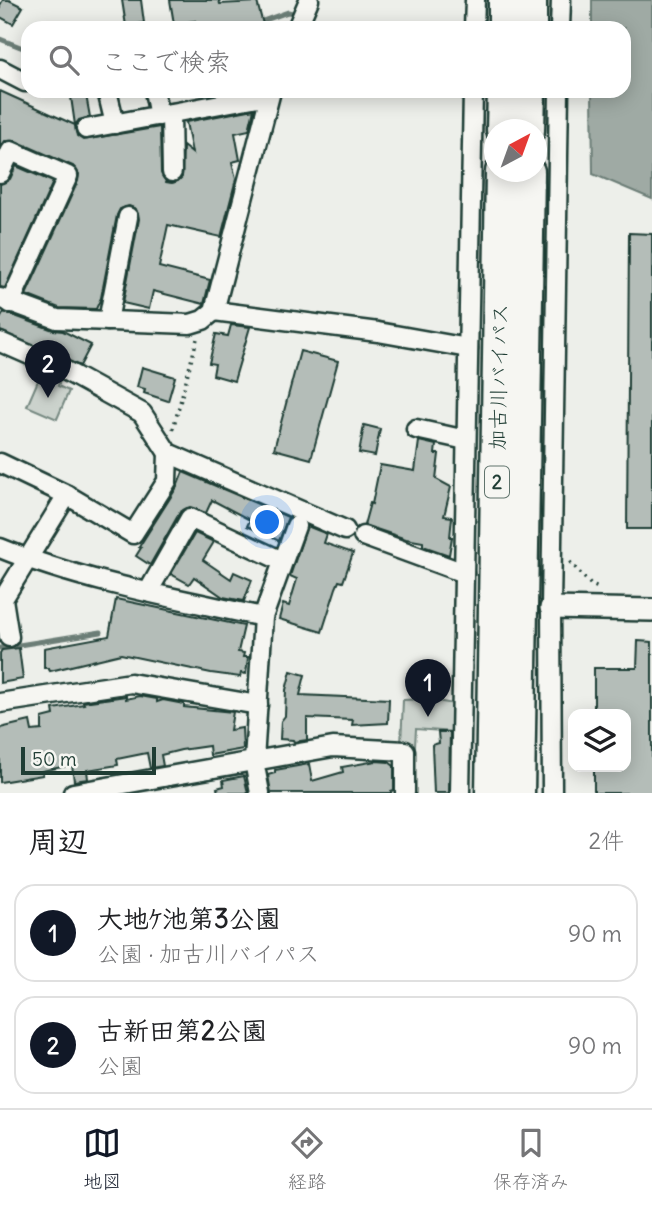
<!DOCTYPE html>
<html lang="ja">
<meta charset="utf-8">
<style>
:root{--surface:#fff;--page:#f2f2f2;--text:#202124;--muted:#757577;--line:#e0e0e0;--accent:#111827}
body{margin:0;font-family:Delius,"Klee One",sans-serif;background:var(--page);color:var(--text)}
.controls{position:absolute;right:21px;bottom:21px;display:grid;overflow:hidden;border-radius:14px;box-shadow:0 4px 18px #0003}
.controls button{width:63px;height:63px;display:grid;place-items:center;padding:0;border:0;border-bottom:2px solid var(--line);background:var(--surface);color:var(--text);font:35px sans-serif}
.compass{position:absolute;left:484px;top:119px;width:63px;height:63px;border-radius:50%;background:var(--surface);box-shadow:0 4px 18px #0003;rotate:41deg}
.scale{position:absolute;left:21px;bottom:18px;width:135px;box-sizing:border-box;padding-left:7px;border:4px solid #1f3d34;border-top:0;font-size:19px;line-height:24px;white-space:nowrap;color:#1f3d34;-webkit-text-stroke:5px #f6f6f2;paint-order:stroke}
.you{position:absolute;left:268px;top:523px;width:24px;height:24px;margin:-18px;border:5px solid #fff;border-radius:50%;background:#1a73e8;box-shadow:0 0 0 10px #1a73e833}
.badge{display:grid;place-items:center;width:46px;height:46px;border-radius:50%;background:var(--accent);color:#fff;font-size:23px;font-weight:700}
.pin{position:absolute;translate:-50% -58px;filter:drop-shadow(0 2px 4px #0008)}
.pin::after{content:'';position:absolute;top:37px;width:24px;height:21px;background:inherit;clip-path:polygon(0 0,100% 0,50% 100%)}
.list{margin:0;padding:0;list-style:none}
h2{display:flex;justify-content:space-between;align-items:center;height:91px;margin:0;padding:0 28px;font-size:30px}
h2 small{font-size:23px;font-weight:400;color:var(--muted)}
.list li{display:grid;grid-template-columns:46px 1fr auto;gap:21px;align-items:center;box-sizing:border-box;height:98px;margin:0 14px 14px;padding:0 14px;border:2px solid var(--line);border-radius:21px}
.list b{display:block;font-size:26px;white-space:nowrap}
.list p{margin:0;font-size:23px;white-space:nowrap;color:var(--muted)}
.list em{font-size:23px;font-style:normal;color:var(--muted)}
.icon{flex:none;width:38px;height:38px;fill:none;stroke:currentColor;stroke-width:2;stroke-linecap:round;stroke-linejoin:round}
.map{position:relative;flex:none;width:652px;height:793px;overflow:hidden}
.search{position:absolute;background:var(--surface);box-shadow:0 4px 18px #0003;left:21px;right:21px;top:21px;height:77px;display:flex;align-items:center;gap:18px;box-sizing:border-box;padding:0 24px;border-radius:21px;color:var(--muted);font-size:26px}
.sheet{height:315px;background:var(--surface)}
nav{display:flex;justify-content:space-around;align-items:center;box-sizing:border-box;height:98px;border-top:2px solid var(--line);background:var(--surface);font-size:19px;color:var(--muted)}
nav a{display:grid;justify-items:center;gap:4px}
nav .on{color:var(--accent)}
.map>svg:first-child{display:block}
.green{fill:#cbd2cc;stroke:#758880;stroke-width:2}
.water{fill:#9faaa4;stroke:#6c7e77;stroke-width:2}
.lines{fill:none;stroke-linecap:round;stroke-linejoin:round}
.stream{stroke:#6c7e77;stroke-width:5}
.building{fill:#b4bdb8;stroke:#1f3d34;stroke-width:2}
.minor-casing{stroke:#1f3d34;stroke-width:23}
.tertiary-casing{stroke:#1f3d34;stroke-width:26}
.motorway-casing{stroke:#1f3d34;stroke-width:37}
.path{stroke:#1f3d34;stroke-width:3.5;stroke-dasharray:2 5;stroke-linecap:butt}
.minor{stroke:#f6f6f2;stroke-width:18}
.tertiary{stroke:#f6f6f2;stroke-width:21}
.motorway{stroke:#f6f6f2;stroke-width:32}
.labels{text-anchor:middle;stroke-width:6;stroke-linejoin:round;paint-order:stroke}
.shield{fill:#f6f6f2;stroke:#60746d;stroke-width:2}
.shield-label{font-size:19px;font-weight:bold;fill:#1f3d34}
.street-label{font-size:21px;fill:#1f3d34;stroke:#f6f6f2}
</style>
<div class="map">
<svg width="652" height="793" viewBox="0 0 652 793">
<rect width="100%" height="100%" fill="#edefea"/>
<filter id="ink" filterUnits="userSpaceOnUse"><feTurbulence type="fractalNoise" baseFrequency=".0143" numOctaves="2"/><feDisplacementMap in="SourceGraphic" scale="14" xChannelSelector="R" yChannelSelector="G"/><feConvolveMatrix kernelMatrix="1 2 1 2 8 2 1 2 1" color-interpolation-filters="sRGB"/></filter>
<g filter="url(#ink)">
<g class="green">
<polygon points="43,369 61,377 58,386 69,391 57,419 27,406"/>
<polygon points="425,699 454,704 454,732 416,729 415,746 401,745 403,700"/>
</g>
<polygon class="water" points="592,0 652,0 652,199 593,174 592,91 624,91 624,28 592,28"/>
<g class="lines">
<g class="stream">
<polyline points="257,23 288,12 297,14"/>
<polyline points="0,39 28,50"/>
<polyline points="0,648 101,632"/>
</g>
</g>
<g class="building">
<polygon points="3,0 9,0 23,7 13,24 0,17 0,5"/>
<polygon points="122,0 141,0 144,23 126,26"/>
<polygon points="170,0 219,0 220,4 257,2 264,28 196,28 195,21 174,24"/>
<polygon points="0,91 75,125 77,136 83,140 160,127 161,173 166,182 172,183 178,181 182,177 183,146 192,153 186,122 254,109 249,130 235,133 240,160 232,162 236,179 221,237 168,225 159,267 210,280 204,304 153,291 149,309 123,303 139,219 136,209 129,206 120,209 117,215 101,298 96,309 59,308 26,295 78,181 79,174 73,166 16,141 5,141 0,148"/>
<polygon points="86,95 90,117 79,120 75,125 71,97"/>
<polygon points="16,166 53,182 5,288 0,287 0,184 10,179"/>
<polygon points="629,233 652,234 652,529 627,529"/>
<polygon points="4,312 53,330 63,331 91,345 80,366 0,331 0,319"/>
<polygon points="231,325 250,327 234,381 213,375 215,364 209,363 216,334 228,336"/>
<polygon points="300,351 338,361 311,459 274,449"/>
<polygon points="142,367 175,377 168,401 144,393 145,389 137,387"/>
<polygon points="364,425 380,429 375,456 359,453"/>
<polygon points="419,441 436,445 435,454 439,454 436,479 451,487 444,516 452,517 450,537 452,537 449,555 423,546 423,542 406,539 364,525 370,503 372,504 380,465 415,471"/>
<polygon points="183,472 288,517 279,541 247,526 250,520 212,500 206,513 190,507 180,512 150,565 136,556 141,548 139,547 177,487"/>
<polygon points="307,526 327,534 324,543 353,553 343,582 339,581 336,588 322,632 279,619 283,604 289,606 297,579 290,576"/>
<polygon points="195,533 214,542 203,560 231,579 234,572 252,580 244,601 223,597 194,577 189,584 171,574"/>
<polygon points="116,599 244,626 238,652 244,653 243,657 248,657 246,674 241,673 240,677 211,673 121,654 50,671 48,668 44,668 44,648 109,636"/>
<polygon points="638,641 652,642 652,793 594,793 594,767 626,767 626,714 594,714 594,668 637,668"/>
<polygon points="19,648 23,679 0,683 0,653 2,650"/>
<polygon points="291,671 305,675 300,695 389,699 388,723 352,725 353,720 307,718 307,740 294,742 293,740 280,739 281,721 285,716 286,690"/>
<polygon points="126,696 126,699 140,696 157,699 157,702 163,700 184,704 184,707 233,712 230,730 242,728 243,749 210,755 209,746 181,750 161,755 163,766 150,768 147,753 117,759 118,765 87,770 88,779 74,781 72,765 42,771 43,775 0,782 0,728 30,721 32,731 42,730 42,718 54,715 53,709 84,704 83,702"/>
<polygon points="438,732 450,732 449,793 434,793 432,745 439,743"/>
<polygon points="376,761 389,762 394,766 394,790 391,791 391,793 271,793 268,775 275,773 275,770 309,764 312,781 343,772 342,767"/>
<polygon points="244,776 248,793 218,793 217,788 224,786 223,780"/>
</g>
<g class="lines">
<defs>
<g id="minor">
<polyline points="297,28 309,0"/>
<polyline points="474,28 475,0"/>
<polyline points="560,28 561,0"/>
<polyline points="0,69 25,82"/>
<polyline points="154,91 159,116"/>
<polyline points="108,95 115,124"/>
<polyline points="171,113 172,172"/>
<polyline points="86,129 269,95"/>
<polyline points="0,173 11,151 68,176 10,303"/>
<polyline points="0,298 57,319 190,324 203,320 214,311 271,91"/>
<polyline points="214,311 378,332 468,348"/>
<polyline points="108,321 128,217"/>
<polyline points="0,342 64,370 142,413 168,453 345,530"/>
<polyline points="416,429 466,440"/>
<polyline points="0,463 67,495 133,534 167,481 168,453"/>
<polyline points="363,536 464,573"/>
<path d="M0,548C84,582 175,598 263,617"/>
<polyline points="148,592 190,518 282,561"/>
<polyline points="9,637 3,599 67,495"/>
<polyline points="0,703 131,683 258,705"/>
<polyline points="73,793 333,747 405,751 405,793"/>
<polyline points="260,793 254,761 263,617 296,526"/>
<polyline points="460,793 473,91"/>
<polyline points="552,793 551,608 559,91"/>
</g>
<polyline id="tertiary" points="551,608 652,610"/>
<g id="motorway">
<polyline points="505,28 505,0"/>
<polyline points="530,28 530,0"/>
<polyline points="503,130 504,91"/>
<polyline points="528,130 529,91"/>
<polyline points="492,793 502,172"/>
<polyline points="518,793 528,172"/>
</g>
</defs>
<use href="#minor" class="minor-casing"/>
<use href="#tertiary" class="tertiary-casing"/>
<use href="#motorway" class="motorway-casing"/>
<g class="path">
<polyline points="173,429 197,339"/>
<polyline points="570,562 591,585 601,589"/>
</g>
<use href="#minor" class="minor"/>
<use href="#tertiary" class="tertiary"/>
<use href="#motorway" class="motorway"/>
</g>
</g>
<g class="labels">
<rect class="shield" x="485" y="466.5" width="24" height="31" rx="5"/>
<g class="shield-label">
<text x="497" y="489">2</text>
</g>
<g class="street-label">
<text transform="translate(499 377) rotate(-89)" y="7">加古川バイパス</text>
</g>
</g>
</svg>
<div class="controls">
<button><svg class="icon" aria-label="layers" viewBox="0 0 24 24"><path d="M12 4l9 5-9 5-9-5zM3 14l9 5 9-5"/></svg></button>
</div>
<svg class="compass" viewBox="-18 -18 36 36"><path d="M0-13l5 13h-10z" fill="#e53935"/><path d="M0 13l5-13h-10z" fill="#757577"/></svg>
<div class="scale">50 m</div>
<div class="you"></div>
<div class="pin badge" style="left:428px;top:717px">1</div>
<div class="pin badge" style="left:48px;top:398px">2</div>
<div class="search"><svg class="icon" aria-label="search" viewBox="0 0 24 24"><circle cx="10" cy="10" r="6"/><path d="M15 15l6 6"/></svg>ここで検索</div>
</div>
<section class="sheet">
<h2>周辺<small>2件</small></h2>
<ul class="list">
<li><span class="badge">1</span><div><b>大地ｹ池第3公園</b><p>公園 · 加古川バイパス</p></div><em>90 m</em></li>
<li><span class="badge">2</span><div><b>古新田第2公園</b><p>公園</p></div><em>90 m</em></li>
</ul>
</section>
<nav>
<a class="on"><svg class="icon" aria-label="map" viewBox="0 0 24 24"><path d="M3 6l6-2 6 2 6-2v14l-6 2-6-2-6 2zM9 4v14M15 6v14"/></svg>地図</a>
<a><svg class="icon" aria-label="directions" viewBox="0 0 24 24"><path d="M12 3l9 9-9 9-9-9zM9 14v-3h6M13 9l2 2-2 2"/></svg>経路</a>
<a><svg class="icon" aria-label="saved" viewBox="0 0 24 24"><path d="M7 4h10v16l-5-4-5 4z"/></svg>保存済み</a>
</nav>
